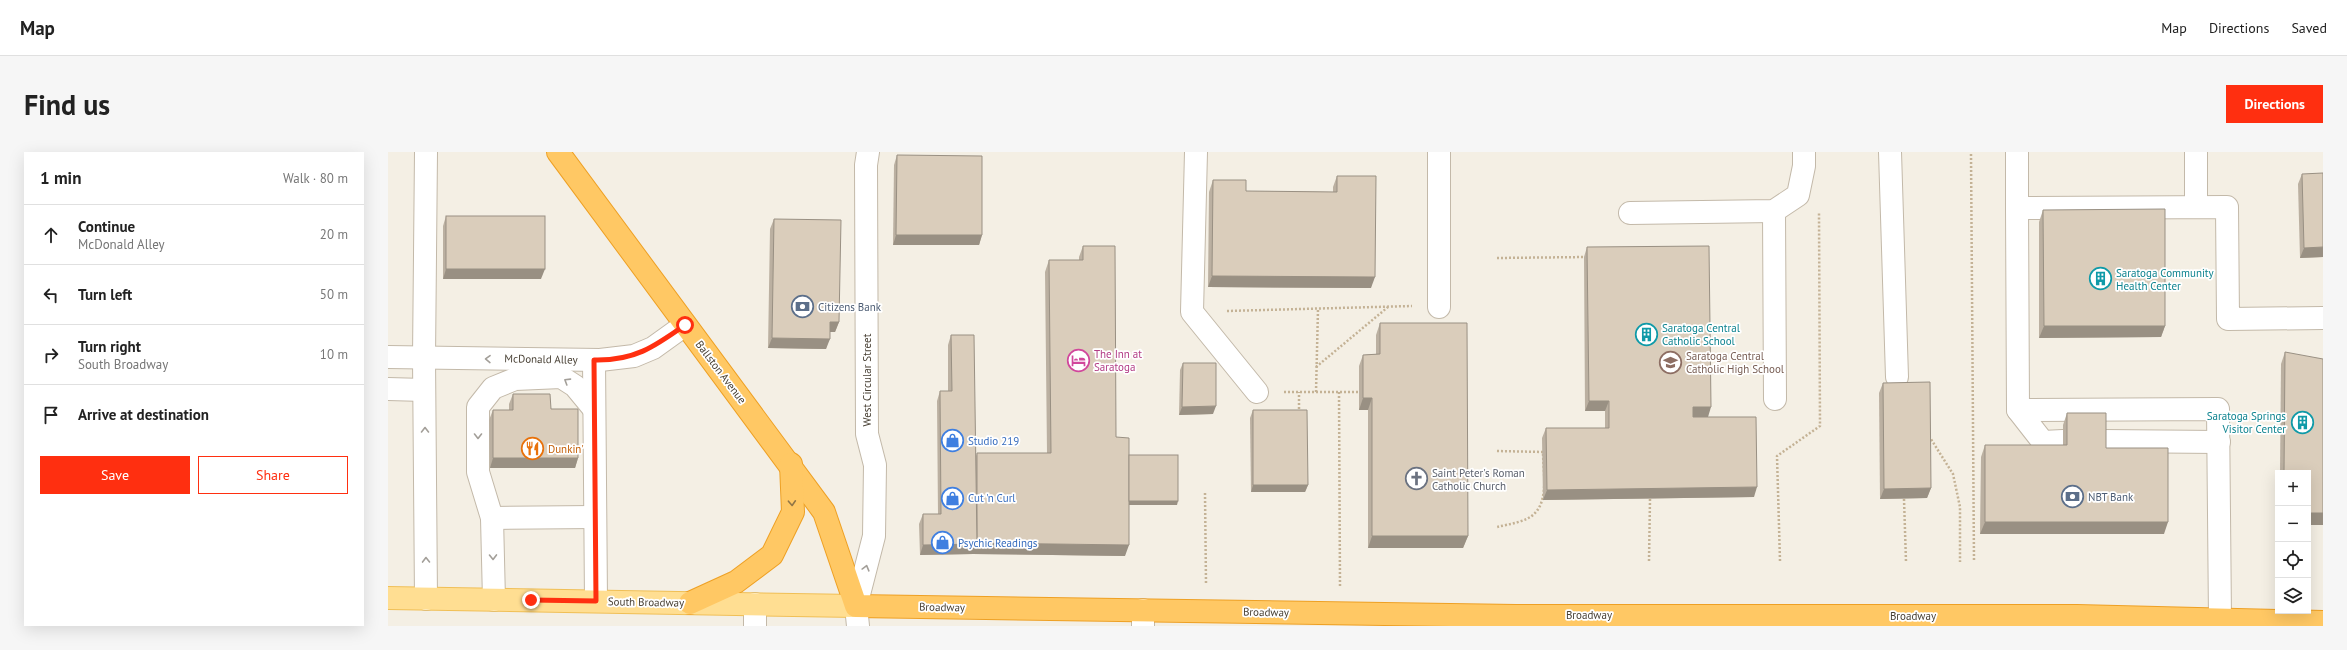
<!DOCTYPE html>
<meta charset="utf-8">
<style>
:root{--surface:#fff;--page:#f6f6f6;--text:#222;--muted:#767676;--line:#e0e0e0;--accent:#ff2f10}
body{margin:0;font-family:"PT Sans",sans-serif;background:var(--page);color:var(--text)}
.controls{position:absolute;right:12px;bottom:12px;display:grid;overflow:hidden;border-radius:0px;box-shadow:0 4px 16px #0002}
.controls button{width:36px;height:36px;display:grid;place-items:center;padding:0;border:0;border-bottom:1px solid var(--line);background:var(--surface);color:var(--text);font:20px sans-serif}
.stop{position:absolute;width:12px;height:12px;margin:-9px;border:3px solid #ff2f10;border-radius:50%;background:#fff}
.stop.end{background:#ff2f10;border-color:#fff;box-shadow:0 1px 4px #0008}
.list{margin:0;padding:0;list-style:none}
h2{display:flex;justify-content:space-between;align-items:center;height:52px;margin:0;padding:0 16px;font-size:17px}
h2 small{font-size:13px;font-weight:400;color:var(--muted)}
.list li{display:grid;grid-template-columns:26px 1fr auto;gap:12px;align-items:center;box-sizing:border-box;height:60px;padding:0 16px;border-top:1px solid var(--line)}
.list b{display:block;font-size:15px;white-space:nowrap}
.list p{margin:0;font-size:13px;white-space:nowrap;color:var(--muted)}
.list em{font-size:13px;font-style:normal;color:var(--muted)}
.actions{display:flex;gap:8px;padding:12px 16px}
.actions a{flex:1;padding:9px 0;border:1px solid var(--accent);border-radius:0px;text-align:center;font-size:14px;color:var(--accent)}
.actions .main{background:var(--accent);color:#fff}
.icon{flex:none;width:22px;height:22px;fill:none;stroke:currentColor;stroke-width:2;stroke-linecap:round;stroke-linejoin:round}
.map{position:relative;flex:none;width:1935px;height:474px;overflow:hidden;border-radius:0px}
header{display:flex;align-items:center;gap:24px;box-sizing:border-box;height:56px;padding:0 20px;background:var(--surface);border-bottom:1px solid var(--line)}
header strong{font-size:19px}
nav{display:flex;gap:22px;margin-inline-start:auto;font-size:14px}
.intro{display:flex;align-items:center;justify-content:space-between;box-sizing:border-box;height:96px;padding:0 24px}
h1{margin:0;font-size:28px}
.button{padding:10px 18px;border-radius:0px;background:var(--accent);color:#fff;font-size:14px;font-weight:700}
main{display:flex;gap:24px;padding:0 24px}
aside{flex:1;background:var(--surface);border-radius:0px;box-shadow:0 4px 16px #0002}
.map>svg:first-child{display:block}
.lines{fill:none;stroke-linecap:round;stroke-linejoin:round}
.minor-casing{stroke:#c3b9a9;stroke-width:24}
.major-casing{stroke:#f0bf56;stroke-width:24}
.highway-casing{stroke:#eea024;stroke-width:24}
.path{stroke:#c4b295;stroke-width:2.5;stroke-dasharray:2 2;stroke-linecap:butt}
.minor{stroke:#fff;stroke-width:22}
.major{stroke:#ffde92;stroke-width:22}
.highway{stroke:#ffc864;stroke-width:22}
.wall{fill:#bbb0a1}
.shaded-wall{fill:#999083}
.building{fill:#dacdbb;stroke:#999083}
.oneway{stroke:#a39f99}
.oneway2{stroke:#917647}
.route{stroke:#ff2f10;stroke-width:5}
.labels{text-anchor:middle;stroke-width:3.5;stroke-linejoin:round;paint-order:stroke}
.culture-label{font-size:11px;fill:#0d838f;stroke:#fff;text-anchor:start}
.service-label{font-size:11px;fill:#4e5e75;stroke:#fff;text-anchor:start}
.hotel-label{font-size:11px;fill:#b23c85;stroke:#fff;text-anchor:start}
.education-label{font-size:11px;fill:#785e54;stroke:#fff;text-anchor:start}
.street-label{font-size:11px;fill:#473f33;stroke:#fff}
.shop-label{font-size:11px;fill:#366cbe;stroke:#fff;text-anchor:start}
.food-label{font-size:11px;fill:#c56008;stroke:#fff;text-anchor:start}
.worship-label{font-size:11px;fill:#5b616d;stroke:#fff;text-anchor:start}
</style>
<header>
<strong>Map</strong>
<nav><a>Map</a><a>Directions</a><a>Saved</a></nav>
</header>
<div class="intro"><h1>Find us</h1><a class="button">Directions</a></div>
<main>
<aside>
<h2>1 min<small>Walk · 80 m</small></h2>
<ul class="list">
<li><svg class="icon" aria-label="ahead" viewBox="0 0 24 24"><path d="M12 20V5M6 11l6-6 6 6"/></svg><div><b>Continue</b><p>McDonald Alley</p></div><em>20 m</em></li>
<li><svg class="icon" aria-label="left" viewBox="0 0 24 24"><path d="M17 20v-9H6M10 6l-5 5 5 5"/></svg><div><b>Turn left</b></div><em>50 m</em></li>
<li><svg class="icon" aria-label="right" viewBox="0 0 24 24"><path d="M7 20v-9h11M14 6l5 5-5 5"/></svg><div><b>Turn right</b><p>South Broadway</p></div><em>10 m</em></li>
<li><svg class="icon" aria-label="arrive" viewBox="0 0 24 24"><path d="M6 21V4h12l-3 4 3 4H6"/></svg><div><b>Arrive at destination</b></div></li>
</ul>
<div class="actions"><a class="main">Save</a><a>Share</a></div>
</aside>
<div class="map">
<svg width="1935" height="474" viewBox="0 0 1935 474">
<rect width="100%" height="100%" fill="#f4efe4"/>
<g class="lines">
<defs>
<g id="minor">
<polyline points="38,0 36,206 38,447"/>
<polyline points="808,0 804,160 869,240"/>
<polyline points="1502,0 1509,225"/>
<polyline points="1808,55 1808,0"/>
<polyline points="1629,56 1629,0"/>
<polyline points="1386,59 1387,247"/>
<polyline points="1242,61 1386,59 1410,43 1416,14 1416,0"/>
<polyline points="1051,155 1051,0"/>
<polyline points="0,205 212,208 246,204 265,196 297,173"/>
<polyline points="206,208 208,449"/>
<polyline points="0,237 36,238"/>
<polyline points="1630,258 1655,290 1675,289"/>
<polyline points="1714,289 1831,290"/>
<polyline points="104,366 207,365"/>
<polyline points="106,448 104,366 90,320 90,255 105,236 127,227 173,225 187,234 206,257"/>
<polyline points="1832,467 1830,257 1630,258 1629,56 1839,55 1840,167 1935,166"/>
<polyline points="367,474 367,452"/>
<polyline points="470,474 468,454 486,384 487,313 479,282 478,13 480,0"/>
<polyline points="755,474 755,458"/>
</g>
<polyline id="major" points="0,446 468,454"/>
<g id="highway">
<polyline points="170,0 436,360 468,454 1128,464 1689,464 1935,470"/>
<polyline points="302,451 348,430 384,403 405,360 403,312"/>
</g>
</defs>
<use href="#minor" class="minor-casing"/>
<use href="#major" class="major-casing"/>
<use href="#highway" class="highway-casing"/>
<g class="path">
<polyline points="1583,2 1586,410"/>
<polyline points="1109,106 1199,105"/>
<polyline points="839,159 1024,154"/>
<polyline points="928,215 1000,155"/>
<polyline points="896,240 971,240"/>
<polyline points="928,240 930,157"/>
<polyline points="951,240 952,434"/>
<polyline points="911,261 911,240"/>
<polyline points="1541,284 1565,322 1572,355 1572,410"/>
<path d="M1109,299L1155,300C1155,317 1161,347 1147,361C1139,370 1121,372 1109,375"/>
<polyline points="817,341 818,432"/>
<polyline points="1516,347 1518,410"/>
<polyline points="1261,409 1262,347"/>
<polyline points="1392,409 1389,304 1432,274 1431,61"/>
</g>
<use href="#minor" class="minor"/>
<use href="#major" class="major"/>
<use href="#highway" class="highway"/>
</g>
<g class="wall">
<polygon points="509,3 594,83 591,93 505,93 506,13"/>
<polygon points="1914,22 1935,105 1912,106 1910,32"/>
<polygon points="949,24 983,136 820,135 821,40 825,28 858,39 945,40 945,35"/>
<polygon points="1655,58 1777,174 1773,185 1651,186 1651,70"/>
<polygon points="58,64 153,127 55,127 55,74"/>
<polygon points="386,67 451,170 447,180 442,180 438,197 380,196 382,77"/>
<polygon points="695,94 728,285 741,303 789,353 741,353 737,404 585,402 532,403 531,372 535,362 550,362 549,249 552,239 560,239 560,193 563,183 588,304 589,301 659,301 657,120 661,108 691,108 691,105"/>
<polygon points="1199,95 1320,265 1366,345 1155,348 1154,286 1158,276 1217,276 1217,259 1197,259 1196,105"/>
<polygon points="992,171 1080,384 1075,396 980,396 980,258 971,258 971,214 975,203 988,202 988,183"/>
<polygon points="1897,200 1920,321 1892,321 1893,212"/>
<polygon points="795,211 825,262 791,263 792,218"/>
<polygon points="1495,231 1543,336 1539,346 1492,347 1491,241"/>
<polygon points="125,242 163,257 190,306 187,316 102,316 101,268 105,258 121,258 121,252"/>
<polygon points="865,258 920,333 917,340 863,340 862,266"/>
<polygon points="1679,261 1718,296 1776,382 1592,382 1593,305 1597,293 1675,293 1675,273"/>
</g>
<g class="shaded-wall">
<polygon points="508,83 594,83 591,93 505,93"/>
<polygon points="1935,95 1935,105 1912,106 1916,96"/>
<polygon points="58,117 157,117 153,127 55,127"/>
<polygon points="824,124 987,125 983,136 820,135"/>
<polygon points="442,170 451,170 447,180 438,180"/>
<polygon points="1656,174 1777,174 1773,185 1651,186"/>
<polygon points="384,186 442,187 438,197 380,196"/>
<polygon points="975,246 984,246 980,258 971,258"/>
<polygon points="1201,249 1221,249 1217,259 1197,259"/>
<polygon points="828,254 825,262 791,263 794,255"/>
<polygon points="1305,255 1323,255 1320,265 1301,265"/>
<polygon points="105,306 190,306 187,316 102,316"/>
<polygon points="865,333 920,333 917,340 863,340"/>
<polygon points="1369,335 1366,345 1155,348 1159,338"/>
<polygon points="1543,336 1539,346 1492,347 1496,337"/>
<polygon points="738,349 790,349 789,353 737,353"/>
<rect x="1920" y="361" width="15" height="12"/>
<polygon points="1597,370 1780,370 1776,382 1592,382"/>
<polygon points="984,384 1080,384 1075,396 980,396"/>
<polygon points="589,391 741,393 737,404 585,402 532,403 535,393 589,392"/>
</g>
<g class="building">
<polygon points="509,3 594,4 594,83 508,83"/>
<polygon points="1935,21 1935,95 1916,96 1914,22"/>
<polygon points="949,24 988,24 987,125 824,124 825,28 858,28 858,39 949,40"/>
<polygon points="1777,57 1777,174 1656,174 1655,58"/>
<rect x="58" y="64" width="99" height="53"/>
<polygon points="386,67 453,68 451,170 442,170 442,187 384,186"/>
<polygon points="695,94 727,94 728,285 741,286 741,393 589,391 589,301 663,301 661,108 695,108"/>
<polygon points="1321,94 1323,255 1305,255 1305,265 1368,265 1369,335 1159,338 1158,276 1221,276 1221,249 1201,249 1199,95"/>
<polygon points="992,171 1079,171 1080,384 984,384 984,246 975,246 975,203 992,202"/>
<polygon points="563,183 586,183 589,392 535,393 535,362 553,362 552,239 564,239"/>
<polygon points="1897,200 1935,207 1935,361 1920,361 1920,321 1896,321"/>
<polygon points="795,211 828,211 828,254 794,255"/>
<polygon points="1542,230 1543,336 1496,337 1495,231"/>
<polygon points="125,242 162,242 163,257 190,257 190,306 105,306 105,258 125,258"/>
<polygon points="865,258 919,258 920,333 865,333"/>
<polygon points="1679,261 1718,261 1718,296 1780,296 1780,370 1597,370 1597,293 1679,293"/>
<rect x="741" y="303" width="49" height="46"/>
</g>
<defs><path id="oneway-chevron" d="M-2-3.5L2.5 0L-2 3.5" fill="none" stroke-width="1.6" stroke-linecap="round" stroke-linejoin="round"/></defs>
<g class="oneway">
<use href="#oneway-chevron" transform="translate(100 207) rotate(-179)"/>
<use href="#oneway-chevron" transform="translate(179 229) rotate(-148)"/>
<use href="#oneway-chevron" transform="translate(37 278) rotate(-90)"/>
<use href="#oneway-chevron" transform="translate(90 284) rotate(90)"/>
<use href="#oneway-chevron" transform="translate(105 405) rotate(89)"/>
<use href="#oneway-chevron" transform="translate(38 408) rotate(-91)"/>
<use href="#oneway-chevron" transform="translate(478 416) rotate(-75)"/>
</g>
<use class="oneway2" href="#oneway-chevron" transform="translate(404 351) rotate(87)"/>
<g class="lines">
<path class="route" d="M143,448L208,449L206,208C246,209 266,195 297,173"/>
</g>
<defs>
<symbol id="building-ring" viewBox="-11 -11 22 22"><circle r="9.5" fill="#fff" stroke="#0f9aa8" stroke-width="1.5"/><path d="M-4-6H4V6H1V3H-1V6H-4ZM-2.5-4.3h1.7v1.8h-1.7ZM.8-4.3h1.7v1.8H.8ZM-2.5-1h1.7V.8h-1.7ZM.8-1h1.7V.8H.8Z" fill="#0f9aa8"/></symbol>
<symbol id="bank-ring" viewBox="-11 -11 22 22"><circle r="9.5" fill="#fff" stroke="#5c6f8a" stroke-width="1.5"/><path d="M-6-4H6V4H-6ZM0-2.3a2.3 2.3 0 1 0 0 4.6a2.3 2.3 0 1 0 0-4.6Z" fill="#5c6f8a"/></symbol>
<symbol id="hotel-ring" viewBox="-11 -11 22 22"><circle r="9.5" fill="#fff" stroke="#d1479c" stroke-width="1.5"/><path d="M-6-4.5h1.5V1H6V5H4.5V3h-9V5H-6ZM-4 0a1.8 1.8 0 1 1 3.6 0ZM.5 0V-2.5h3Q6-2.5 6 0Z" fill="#d1479c"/></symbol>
<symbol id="school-ring" viewBox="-11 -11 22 22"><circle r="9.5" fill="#fff" stroke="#8d6e63" stroke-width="1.5"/><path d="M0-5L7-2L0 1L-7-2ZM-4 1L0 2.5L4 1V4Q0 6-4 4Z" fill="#8d6e63"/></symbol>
<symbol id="shop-ring" viewBox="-11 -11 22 22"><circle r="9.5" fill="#fff" stroke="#3f7fe0" stroke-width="1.5"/><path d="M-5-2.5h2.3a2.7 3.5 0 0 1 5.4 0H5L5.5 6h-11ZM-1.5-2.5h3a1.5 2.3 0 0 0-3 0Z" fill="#3f7fe0"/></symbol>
<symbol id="restaurant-ring" viewBox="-11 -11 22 22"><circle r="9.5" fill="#fff" stroke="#e8710a" stroke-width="1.5"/><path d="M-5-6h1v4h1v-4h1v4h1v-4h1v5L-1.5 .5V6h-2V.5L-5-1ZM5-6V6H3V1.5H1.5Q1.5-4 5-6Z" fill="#e8710a"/></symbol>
<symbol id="church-ring" viewBox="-11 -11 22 22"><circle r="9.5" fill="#fff" stroke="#6b7280" stroke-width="1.5"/><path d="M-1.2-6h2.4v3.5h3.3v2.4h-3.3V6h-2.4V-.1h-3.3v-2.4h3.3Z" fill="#6b7280"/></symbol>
</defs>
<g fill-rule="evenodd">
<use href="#building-ring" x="1700" y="114" width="25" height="25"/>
<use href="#bank-ring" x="402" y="142" width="25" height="25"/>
<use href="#building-ring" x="1246" y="170" width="25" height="25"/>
<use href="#hotel-ring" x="678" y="196" width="25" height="25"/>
<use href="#school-ring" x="1270" y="198" width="25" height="25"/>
<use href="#building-ring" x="1902" y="258" width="25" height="25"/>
<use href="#shop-ring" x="552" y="276" width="25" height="25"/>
<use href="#restaurant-ring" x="132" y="284" width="25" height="25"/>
<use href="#church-ring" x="1016" y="314" width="25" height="25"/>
<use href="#bank-ring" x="1672" y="332" width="25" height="25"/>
<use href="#shop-ring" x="552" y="334" width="25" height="25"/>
<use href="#shop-ring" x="542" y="378" width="25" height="25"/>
</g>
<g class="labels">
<g class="culture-label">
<text x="1728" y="125">Saratoga Community<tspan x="1728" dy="13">Health Center</tspan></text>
<text x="1274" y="180">Saratoga Central<tspan x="1274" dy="13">Catholic School</tspan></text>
<text x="1898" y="268" text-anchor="end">Saratoga Springs<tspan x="1898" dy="13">Visitor Center</tspan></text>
</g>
<g class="service-label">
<text x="430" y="159">Citizens Bank</text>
<text x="1700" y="349">NBT Bank</text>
</g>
<g class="hotel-label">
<text x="706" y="206">The Inn at<tspan x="706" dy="13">Saratoga</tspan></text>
</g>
<g class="education-label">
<text x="1298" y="208">Saratoga Central<tspan x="1298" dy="13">Catholic High School</tspan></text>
</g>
<g class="street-label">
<text transform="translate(153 207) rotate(1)" y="4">McDonald Alley</text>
<text transform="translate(333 220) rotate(53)" y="4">Ballston Avenue</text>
<text transform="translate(479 228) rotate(-90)" y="4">West Circular Street</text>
<text transform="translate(258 450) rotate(1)" y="4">South Broadway</text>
<text transform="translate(554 455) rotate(1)" y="4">Broadway</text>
<text transform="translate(878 460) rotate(1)" y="4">Broadway</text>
<text x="1201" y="467">Broadway</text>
<text x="1525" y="468">Broadway</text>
</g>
<g class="shop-label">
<text x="580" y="293">Studio 219</text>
<text x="580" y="350">Cut 'n Curl</text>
<text x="570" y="395">Psychic Readings</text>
</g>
<g class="food-label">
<text x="160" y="301">Dunkin'</text>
</g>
<g class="worship-label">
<text x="1044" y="325">Saint Peter's Roman<tspan x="1044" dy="13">Catholic Church</tspan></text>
</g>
</g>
</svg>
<div class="controls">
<button>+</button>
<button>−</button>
<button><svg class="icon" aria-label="locate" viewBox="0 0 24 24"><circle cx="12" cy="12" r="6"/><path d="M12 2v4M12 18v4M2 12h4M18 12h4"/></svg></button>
<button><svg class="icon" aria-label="layers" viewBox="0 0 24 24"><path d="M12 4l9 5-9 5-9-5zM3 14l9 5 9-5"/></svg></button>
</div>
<div class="stop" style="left:297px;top:173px"></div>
<div class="stop end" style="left:143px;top:448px"></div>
</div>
</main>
